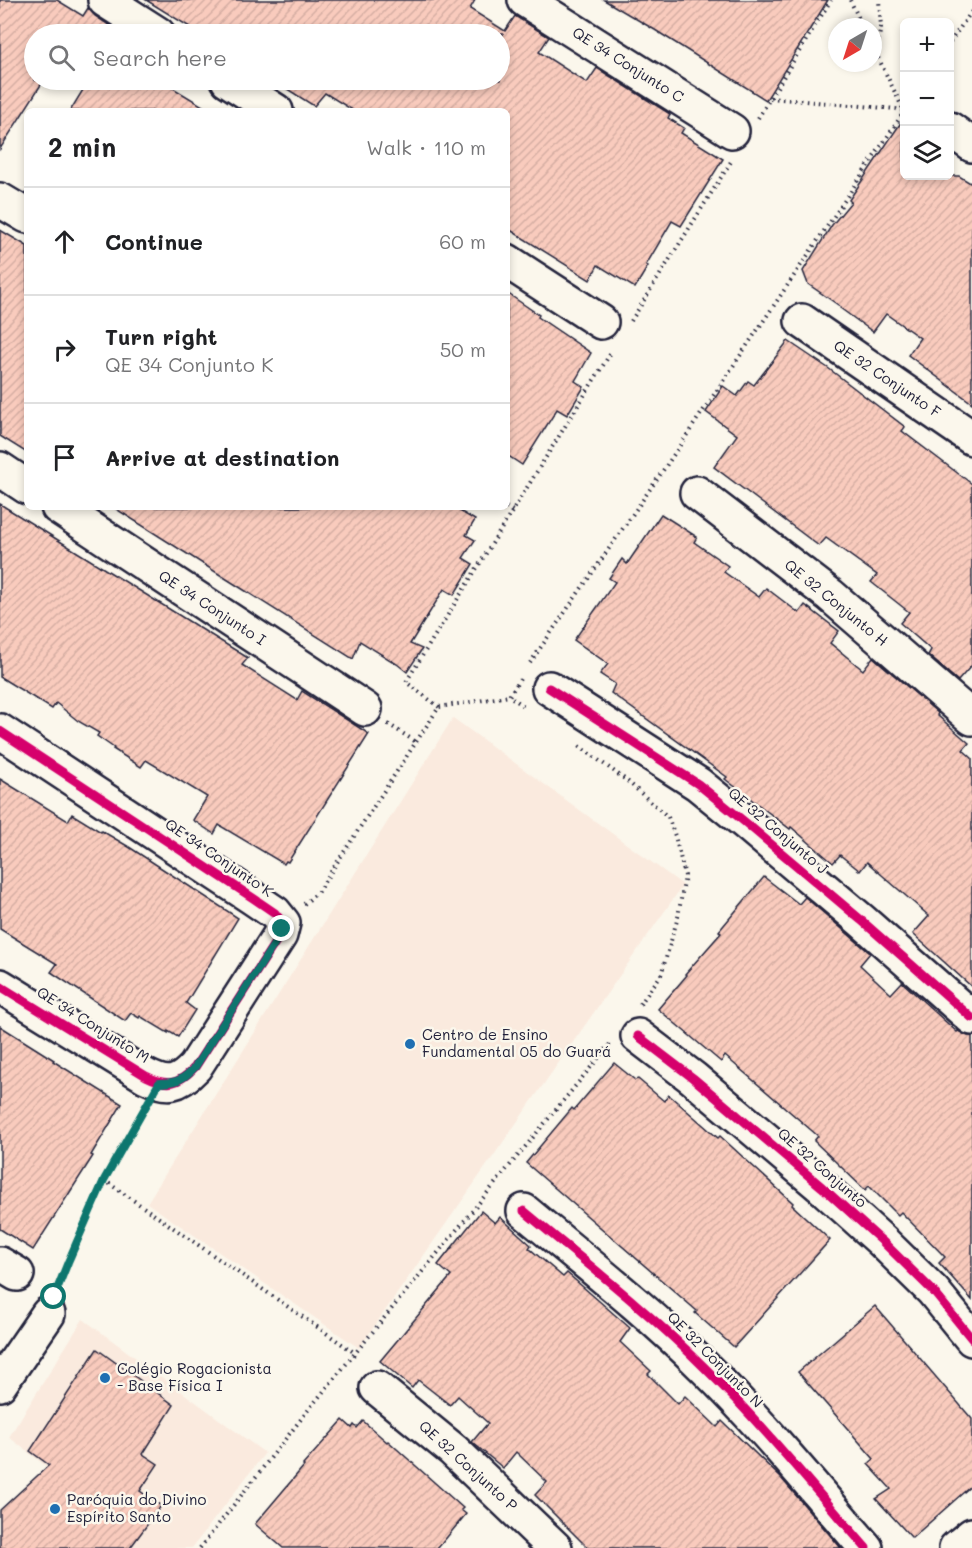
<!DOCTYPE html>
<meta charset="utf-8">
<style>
:root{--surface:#fff;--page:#f2f2f2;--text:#202124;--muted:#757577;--line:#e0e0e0}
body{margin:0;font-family:Mali,sans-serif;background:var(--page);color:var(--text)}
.controls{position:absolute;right:18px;top:18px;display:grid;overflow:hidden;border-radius:9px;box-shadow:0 3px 9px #0003}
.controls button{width:54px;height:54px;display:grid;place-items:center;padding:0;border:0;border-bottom:2px solid var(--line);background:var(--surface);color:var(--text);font:30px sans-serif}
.compass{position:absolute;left:828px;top:18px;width:54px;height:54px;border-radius:50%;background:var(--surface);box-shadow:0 3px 9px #0003;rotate:219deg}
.stop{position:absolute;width:18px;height:18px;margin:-14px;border:4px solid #0f766e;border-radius:50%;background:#fff}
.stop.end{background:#0f766e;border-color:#fff;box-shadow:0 2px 6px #0008}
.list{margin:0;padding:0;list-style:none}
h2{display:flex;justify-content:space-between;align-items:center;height:78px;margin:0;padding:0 24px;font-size:26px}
h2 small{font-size:20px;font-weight:400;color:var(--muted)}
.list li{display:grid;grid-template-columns:39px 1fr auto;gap:18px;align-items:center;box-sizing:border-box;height:108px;padding:0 24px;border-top:2px solid var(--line)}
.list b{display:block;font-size:22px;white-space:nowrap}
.list p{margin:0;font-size:20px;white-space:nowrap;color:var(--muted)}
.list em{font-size:20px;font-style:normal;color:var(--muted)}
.icon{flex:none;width:33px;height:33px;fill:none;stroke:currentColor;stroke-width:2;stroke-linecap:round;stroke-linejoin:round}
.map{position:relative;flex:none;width:972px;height:1548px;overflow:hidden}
.search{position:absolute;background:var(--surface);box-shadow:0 3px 9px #0003;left:24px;top:24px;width:486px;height:66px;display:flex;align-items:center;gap:15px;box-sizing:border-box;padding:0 21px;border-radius:33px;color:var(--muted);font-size:22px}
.panel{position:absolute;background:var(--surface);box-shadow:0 3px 9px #0003;left:24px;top:108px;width:486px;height:402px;border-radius:9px}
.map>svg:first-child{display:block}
.built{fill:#faeade}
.building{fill:url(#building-hatch);stroke:#22223b;stroke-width:1.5}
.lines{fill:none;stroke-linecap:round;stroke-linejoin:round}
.minor-casing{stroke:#22223b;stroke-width:38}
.path{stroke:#22223b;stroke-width:4;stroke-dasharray:1.5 4.5;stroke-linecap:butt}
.minor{stroke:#fbf7ec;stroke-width:33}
.cycleway-casing{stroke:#fbf7ec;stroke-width:13}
.cycleway{stroke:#d6006c;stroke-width:9}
.route{stroke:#0f766e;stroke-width:8}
.poi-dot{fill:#1f6fb2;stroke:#fbf7ec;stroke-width:2}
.labels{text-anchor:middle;stroke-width:5;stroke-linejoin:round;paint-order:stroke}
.street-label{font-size:15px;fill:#22223b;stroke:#fbf7ec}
.poi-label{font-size:15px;fill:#22223b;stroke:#fbf7ec;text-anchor:start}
</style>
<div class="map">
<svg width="972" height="1548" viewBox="0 0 972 1548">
<defs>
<pattern id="building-hatch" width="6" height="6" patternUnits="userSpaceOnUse" patternTransform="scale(1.5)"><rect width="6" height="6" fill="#f9cbbd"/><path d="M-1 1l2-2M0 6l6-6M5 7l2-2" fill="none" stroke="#d5aea3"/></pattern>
</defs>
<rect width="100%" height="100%" fill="#fbf7ec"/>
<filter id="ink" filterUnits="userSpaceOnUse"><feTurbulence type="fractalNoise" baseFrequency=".0167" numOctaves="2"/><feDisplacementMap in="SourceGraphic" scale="12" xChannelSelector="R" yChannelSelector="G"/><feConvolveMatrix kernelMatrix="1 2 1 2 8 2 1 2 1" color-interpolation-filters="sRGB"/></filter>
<g filter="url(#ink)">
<g class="built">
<polygon points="453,718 683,885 359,1348 147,1203"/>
<polygon points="83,1319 265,1453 192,1548 83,1548 106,1514 9,1437"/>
</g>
<g class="building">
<polygon points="0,0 57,0 83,16 88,8 95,16 121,33 120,34 34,34 34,80 44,80 0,149"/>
<polygon points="146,0 475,0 470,9 505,31 515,16 549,37 539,52 587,83 597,68 670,114 668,118 684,128 681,133 723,159 681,226 672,221 646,265 648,266 635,288 598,265 590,280 507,228 507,111 354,111 325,93 314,106 273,80 500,80 500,40 503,34 201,34"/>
<polygon points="604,0 828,0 766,100 655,30"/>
<polygon points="89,80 160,80 211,111 70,111"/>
<polygon points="904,118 904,176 959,176 972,184 972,403 908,355 920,338 886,314 873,332 840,308 841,307 808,284 803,271 832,225 851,202 849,200"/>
<polygon points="0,230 27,246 27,453 0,436"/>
<polygon points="507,293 539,315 538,317 591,353 575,381 584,387 567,415 557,409 522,465 507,455"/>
<polygon points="788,341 828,368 905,427 902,431 972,484 972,665 958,681 928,655 931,650 900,623 909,612 871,582 877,575 826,538 819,546 714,467 737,435 706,412 723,386 737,396 748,381 754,385"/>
<polygon points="0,504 248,658 242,665 297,700 302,691 369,734 288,862 286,861 284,864 219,825 214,834 193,820 207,797 146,760 141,767 113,749 114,748 97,736 99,733 78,721 56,703 52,709 0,677"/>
<polygon points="113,507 453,507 475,520 466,535 475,540 463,558 473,564 454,595 444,589 410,644 422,649 407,672 397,664 360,641 353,659"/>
<polygon points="661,514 697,537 694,542 728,566 724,572 759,597 766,588 799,613 805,605 839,631 830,643 863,670 873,657 938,713 937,715 969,743 963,750 972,758 972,987 913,934 929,916 867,862 860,871 840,855 833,863 791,827 790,829 725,779 727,777 611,693 615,684 600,674 608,664 574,640 615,582 609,578 622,559 627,564"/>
<polygon points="0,779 68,821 72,814 101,832 102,831 129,847 238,918 186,1003 195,1010 178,1037 168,1031 168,1033 140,1016 139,1018 131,1013 125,1021 51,972 57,964 0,929"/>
<polygon points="764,877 799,904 805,897 870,953 860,965 891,994 902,982 957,1032 958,1031 968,1036 972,1036 972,1300 939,1263 945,1257 901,1212 898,1215 869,1186 865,1190 814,1141 818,1136 725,1056 721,1062 658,1009 687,975 685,974 721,933 719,931"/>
<polygon points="0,1026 54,1060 53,1061 122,1104 91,1155 93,1156 33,1250 0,1229"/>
<polygon points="614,1063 635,1080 638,1079 664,1101 669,1095 718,1138 720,1136 793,1203 792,1205 830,1240 734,1347 695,1313 697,1311 526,1163 572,1108 574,1110"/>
<polygon points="481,1211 495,1223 500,1217 531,1245 529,1248 563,1277 567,1273 630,1328 620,1342 651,1371 648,1374 678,1404 685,1396 717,1427 722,1421 781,1478 841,1548 588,1548 535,1495 547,1482 516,1452 503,1468 472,1442 488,1423 458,1396 450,1405 418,1380 412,1388 380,1361 451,1276 438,1265"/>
<polygon points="875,1306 972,1419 972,1485 912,1538 876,1499 891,1489 868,1464 874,1459 798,1372"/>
<polygon points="97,1349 174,1405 143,1454 158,1464 140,1491 161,1506 130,1548 0,1548 0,1510 49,1465 30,1451"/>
<polygon points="343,1420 352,1428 354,1425 357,1428 363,1421 387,1442 388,1441 463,1508 461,1510 466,1514 438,1548 283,1548 255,1524 304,1466 303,1465"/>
</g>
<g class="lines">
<defs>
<g id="minor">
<polyline points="105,0 158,34"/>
<polyline points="525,0 732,131"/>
<polyline points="228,80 276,111"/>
<polyline points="950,129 972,145"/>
<polyline points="0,200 27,216"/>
<polyline points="507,261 601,322"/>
<polyline points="802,321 972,438"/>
<polyline points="0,469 27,487"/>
<polyline points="697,493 830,595 972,718"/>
<polyline points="58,507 365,709"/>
<polyline points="549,688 698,784 746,823 861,920 972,1018"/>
<path d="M0,731L253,898L275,913L283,923L280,935L195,1067C178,1085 168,1087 146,1076L0,986"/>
<polyline points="638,1036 693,1078 822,1187 882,1241 933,1291 972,1339"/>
<path d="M524,1211C585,1262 648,1311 704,1367C762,1424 813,1487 866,1548"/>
<polyline points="0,1264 17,1274"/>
<polyline points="0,1384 48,1314"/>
<polyline points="377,1388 453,1450 555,1548"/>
<polyline points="956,1548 972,1535"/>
</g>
</defs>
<use href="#minor" class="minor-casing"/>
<g class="path">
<polyline points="850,0 863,27"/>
<polyline points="950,42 972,11"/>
<polyline points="873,47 904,111"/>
<polyline points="876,52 881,27 879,0"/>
<polyline points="770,98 896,109 904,112"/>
<polyline points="758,118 831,0"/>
<polyline points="631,321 732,160"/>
<polyline points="506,507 513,511"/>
<polyline points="530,663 664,469 904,112"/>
<polyline points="520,679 509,696 524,706"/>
<polyline points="439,707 406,682 612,351"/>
<polyline points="388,724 416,742"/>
<polyline points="579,746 626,780 668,817 675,836 685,876 678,917 661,975 638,1007"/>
<polyline points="304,904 317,893 439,707 509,696"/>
<polyline points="104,1180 355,1353"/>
<polyline points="58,1288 68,1262 104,1180 146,1106"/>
<polyline points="200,1548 305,1414 610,1044"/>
</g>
<use href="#minor" class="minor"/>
<defs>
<g id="cycleway">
<polyline points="549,688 698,784 746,823 861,920 972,1018"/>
<path d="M0,731L253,898L275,913L283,923L280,935L195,1067C178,1085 168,1087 146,1076L0,986"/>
<polyline points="638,1036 693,1078 822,1187 882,1241 933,1291 972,1339"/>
<path d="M524,1211C585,1262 648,1311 704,1367C762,1424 813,1487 866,1548"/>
</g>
</defs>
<use href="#cycleway" class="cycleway-casing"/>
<use href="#cycleway" class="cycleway"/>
</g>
</g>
<g class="lines" filter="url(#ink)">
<path class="route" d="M54,1297L68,1262L104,1180L159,1083C176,1083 183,1080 195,1067L280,935L282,929"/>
</g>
<g class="poi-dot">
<circle cx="410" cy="1044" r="6"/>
<circle cx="105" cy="1378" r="6"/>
<circle cx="55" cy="1509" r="6"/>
</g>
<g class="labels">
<g class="street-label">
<text transform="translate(628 65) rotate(32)" y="5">QE 34 Conjunto C</text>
<text transform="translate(887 379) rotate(34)" y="5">QE 32 Conjunto F</text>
<text transform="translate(836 603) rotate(39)" y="5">QE 32 Conjunto H</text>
<text transform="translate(212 608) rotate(33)" y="5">QE 34 Conjunto I</text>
<text transform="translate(778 831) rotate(40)" y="5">QE 32 Conjunto J</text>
<text transform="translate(219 858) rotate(34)" y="5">QE 34 Conjunto K</text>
<text transform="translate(93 1025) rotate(32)" y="5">QE 34 Conjunto M</text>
<text transform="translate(822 1168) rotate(41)" y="5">QE 32 Conjunto</text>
<text transform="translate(715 1360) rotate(45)" y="5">QE 32 Conjunto N</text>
<text transform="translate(468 1466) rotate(42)" y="5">QE 32 Conjunto P</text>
</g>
<g class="poi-label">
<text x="422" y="1040">Centro de Ensino<tspan x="422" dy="17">Fundamental 05 do Guará</tspan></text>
<text x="117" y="1374">Colégio Rogacionista<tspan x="117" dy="17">- Base Física I</tspan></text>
<text x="67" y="1505">Paróquia do Divino<tspan x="67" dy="17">Espírito Santo</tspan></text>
</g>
</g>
</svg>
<div class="controls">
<button>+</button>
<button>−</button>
<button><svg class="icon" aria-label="layers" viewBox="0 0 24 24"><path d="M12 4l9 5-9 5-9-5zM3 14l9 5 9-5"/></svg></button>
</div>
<svg class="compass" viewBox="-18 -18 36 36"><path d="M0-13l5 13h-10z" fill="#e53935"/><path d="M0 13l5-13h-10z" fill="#757577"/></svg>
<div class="stop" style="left:54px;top:1297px"></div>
<div class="stop end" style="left:282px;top:929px"></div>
<div class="search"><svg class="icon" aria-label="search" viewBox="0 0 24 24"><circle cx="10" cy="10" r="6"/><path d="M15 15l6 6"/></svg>Search here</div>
<section class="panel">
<h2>2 min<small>Walk · 110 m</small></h2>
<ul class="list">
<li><svg class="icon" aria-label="ahead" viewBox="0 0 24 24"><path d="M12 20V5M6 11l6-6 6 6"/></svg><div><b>Continue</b></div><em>60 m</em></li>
<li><svg class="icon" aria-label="right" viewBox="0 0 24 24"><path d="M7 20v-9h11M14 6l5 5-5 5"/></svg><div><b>Turn right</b><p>QE 34 Conjunto K</p></div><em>50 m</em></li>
<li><svg class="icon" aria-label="arrive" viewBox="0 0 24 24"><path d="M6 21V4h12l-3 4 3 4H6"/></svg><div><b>Arrive at destination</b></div></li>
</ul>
</section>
</div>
